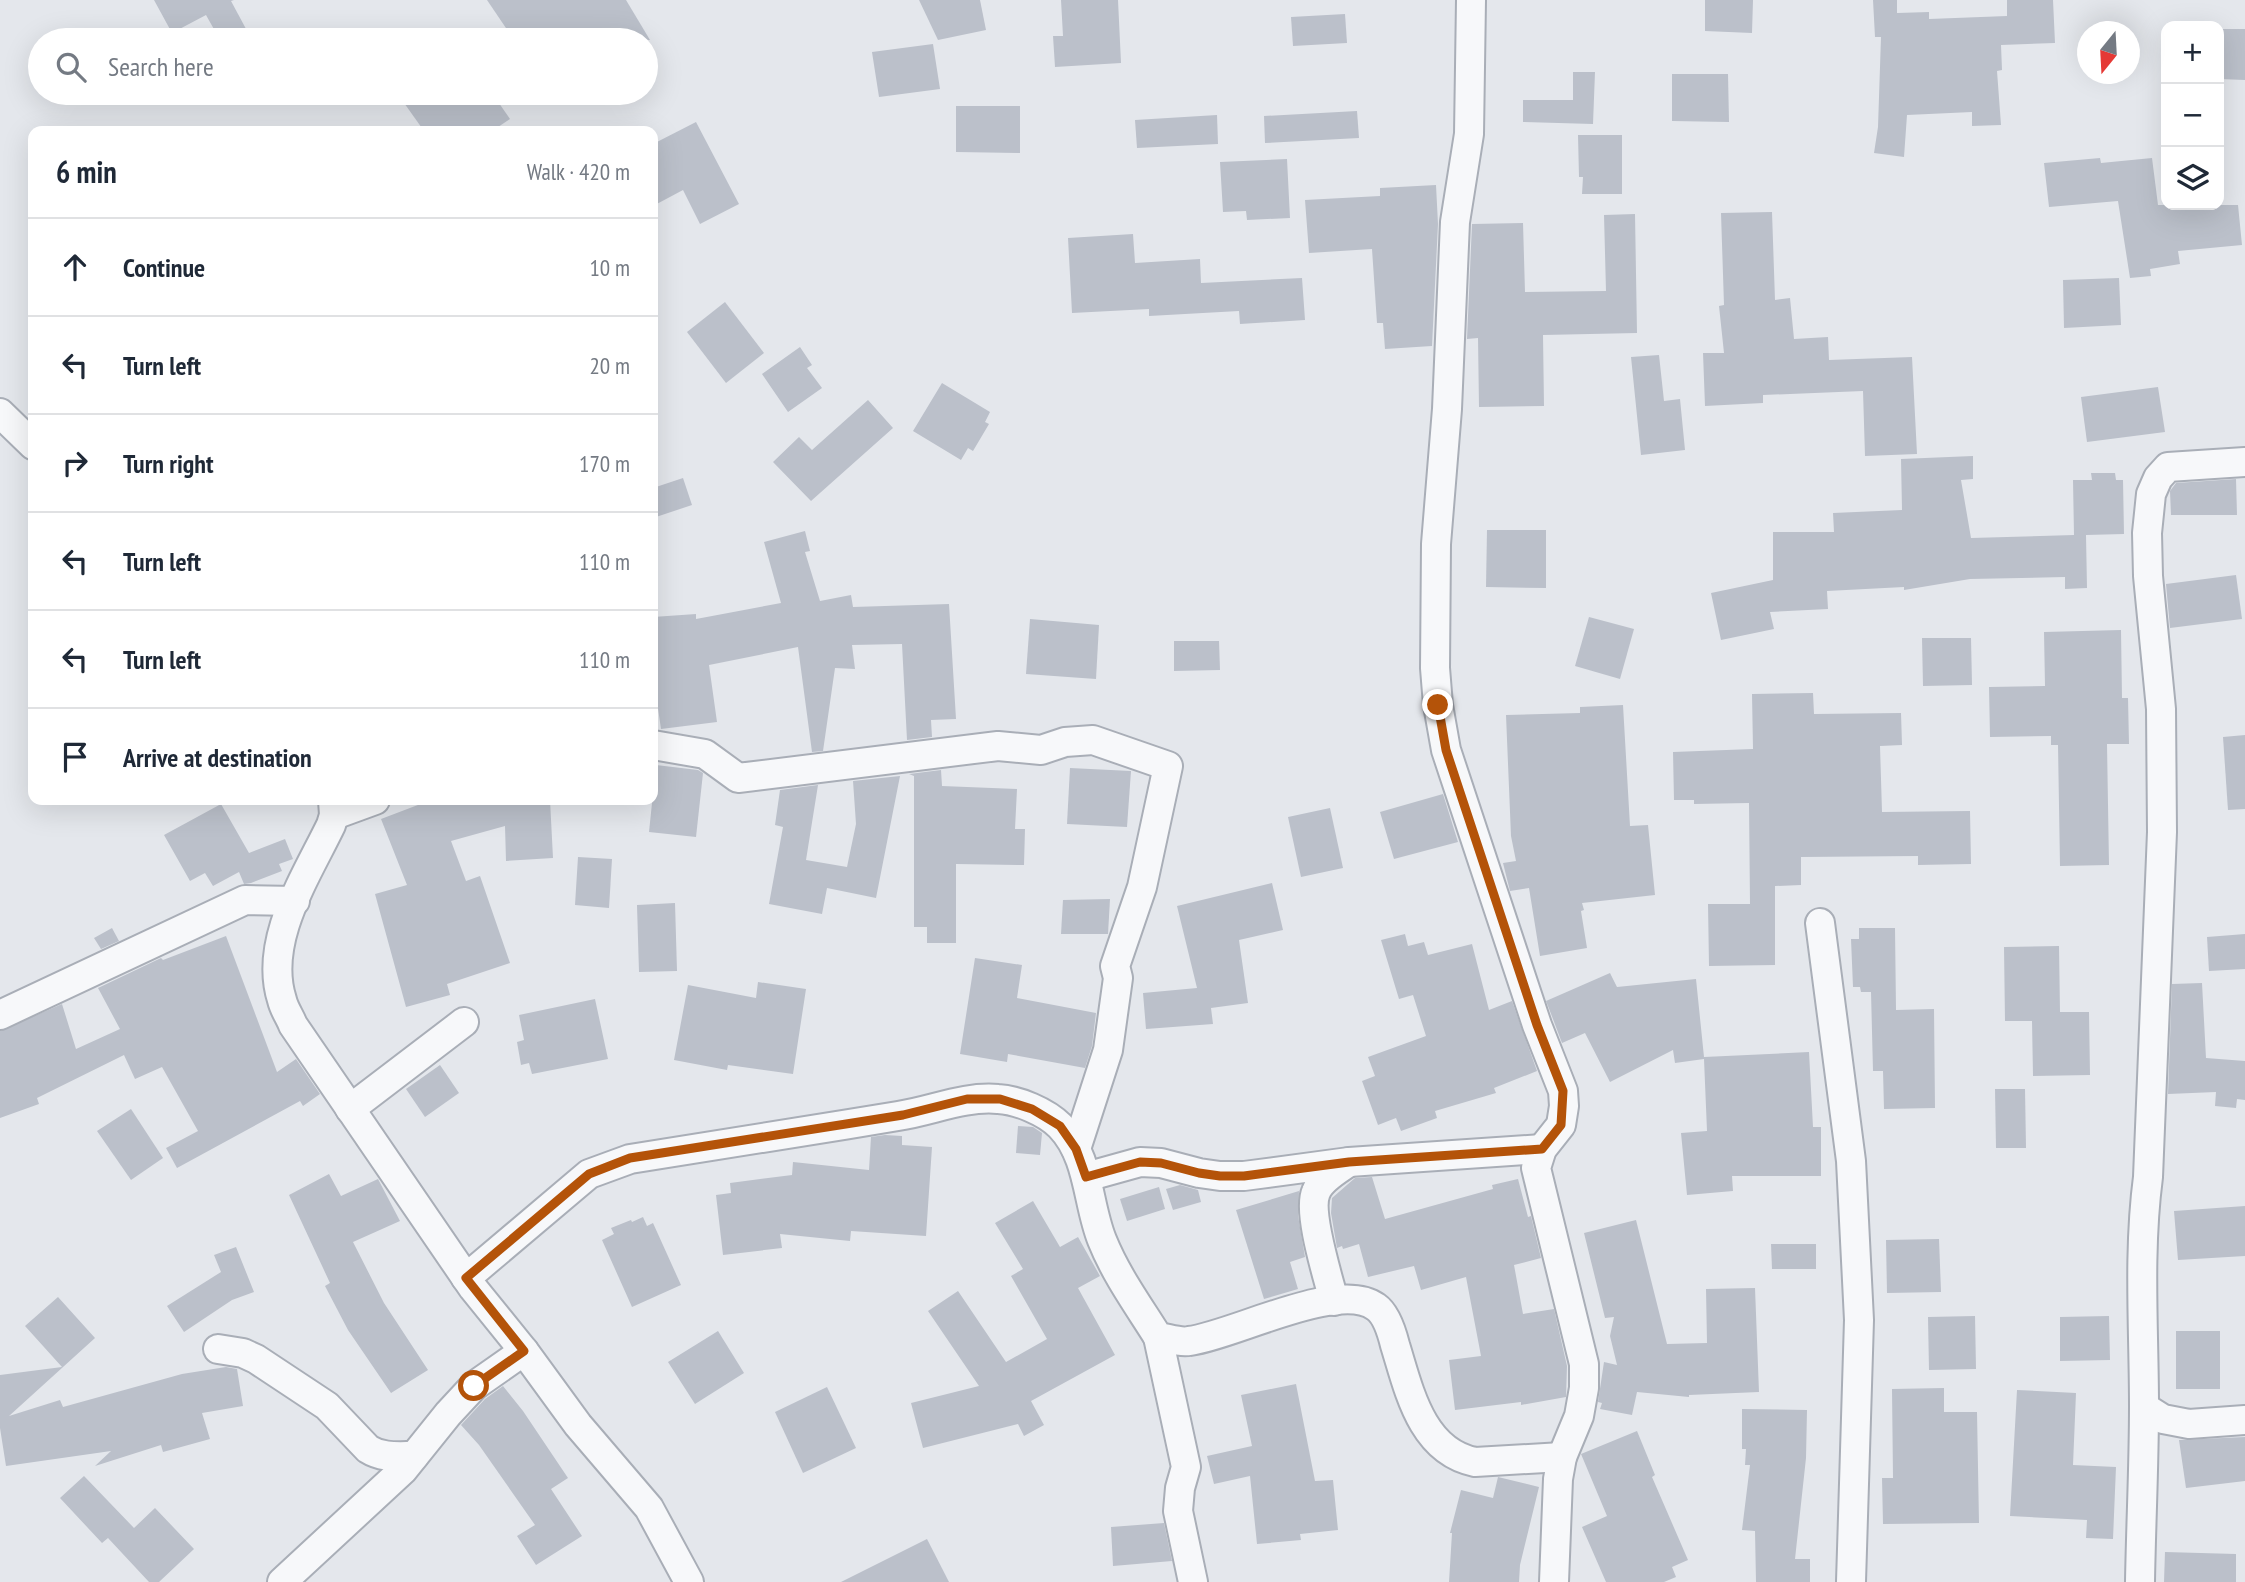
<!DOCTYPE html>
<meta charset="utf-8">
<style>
:root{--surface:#fff;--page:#f2f2f3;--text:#1f2937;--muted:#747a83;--line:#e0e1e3}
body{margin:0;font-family:"PT Sans Narrow",sans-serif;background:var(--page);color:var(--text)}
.controls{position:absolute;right:21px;top:21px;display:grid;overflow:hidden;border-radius:14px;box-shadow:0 7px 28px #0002}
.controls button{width:63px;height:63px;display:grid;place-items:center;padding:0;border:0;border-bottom:2px solid var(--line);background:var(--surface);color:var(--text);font:35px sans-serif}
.compass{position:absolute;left:2077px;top:21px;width:63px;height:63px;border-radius:50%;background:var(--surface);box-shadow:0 7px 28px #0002;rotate:198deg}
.stop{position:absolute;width:21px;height:21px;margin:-16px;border:5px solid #b45309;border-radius:50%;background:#fff}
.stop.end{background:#b45309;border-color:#fff;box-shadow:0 2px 7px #0008}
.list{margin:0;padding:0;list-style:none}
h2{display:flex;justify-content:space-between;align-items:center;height:91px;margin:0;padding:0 28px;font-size:30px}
h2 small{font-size:23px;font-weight:400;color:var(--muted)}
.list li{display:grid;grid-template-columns:46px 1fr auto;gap:21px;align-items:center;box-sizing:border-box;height:98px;padding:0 28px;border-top:2px solid var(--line)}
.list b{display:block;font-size:26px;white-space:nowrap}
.list em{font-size:23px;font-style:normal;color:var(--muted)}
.icon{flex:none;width:38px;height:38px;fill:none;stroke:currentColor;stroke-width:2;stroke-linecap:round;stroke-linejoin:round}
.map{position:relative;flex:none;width:2245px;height:1582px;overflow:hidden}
.search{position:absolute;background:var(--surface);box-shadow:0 7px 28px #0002;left:28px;top:28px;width:630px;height:77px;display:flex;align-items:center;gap:18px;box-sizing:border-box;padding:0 24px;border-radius:38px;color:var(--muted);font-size:26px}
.panel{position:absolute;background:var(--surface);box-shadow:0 7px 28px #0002;left:28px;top:126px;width:630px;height:679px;border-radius:14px}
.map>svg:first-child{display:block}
.building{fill:#bbc0ca}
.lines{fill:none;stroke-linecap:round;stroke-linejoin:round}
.minor-casing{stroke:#a9aeb7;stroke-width:32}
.minor{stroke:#f7f8fa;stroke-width:28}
.route{stroke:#b45309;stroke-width:9}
</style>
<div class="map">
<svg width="2245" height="1582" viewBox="0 0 2245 1582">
<rect width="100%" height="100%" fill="#e4e7ec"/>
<g class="building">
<polygon points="154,0 234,0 231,1 252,40 220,40 206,15 172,33"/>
<polygon points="487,0 626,0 650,40 514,40"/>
<polygon points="919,0 980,0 986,30 938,40"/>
<polygon points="1061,0 1118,0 1121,63 1055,67 1053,36 1063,36"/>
<polygon points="1705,0 1753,0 1752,33 1705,31"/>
<polygon points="1873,0 1897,0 1897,13 1929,12 1929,19 2007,16 2007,0 2053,0 2055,43 2001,45 2002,70 1997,71 2001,125 1972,126 1972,112 1907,115 1904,157 1874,153 1878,127 1881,37 1875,37"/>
<polygon points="1345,14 1347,43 1293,46 1291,17"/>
<polygon points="2219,29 2245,29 2245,80 2219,79"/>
<polygon points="933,44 940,89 879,97 872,52"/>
<polygon points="1573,72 1595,72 1593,124 1523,122 1523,100 1573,100"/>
<polygon points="1672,74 1728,74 1729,122 1672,121"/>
<polygon points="397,93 492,93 510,119 492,131 424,131"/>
<polygon points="956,106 1020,106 1020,153 956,152"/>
<polygon points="1357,111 1359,138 1265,143 1264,116"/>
<polygon points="1217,115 1218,144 1137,148 1135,120"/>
<polygon points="696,122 739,204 700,224 683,190 653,206 653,144"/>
<polygon points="1578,135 1622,135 1622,194 1582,194 1583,177 1579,177"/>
<polygon points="2100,158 2101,163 2152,158 2158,205 2238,205 2242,245 2178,251 2180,264 2150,269 2151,276 2130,278 2118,201 2049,207 2044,163"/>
<polygon points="1287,159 1290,218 1247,220 1246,211 1223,212 1220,162"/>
<polygon points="1436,185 1438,224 1432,346 1385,349 1383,323 1377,323 1372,249 1309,253 1305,200 1380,196 1380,188"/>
<polygon points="1772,212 1775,300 1790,298 1794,339 1828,337 1829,360 1912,357 1917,454 1865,456 1863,391 1763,395 1763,403 1705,406 1703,353 1724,353 1719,306 1724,305 1721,213"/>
<polygon points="1635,214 1637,333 1543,335 1544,406 1479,407 1478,338 1467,339 1472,224 1523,223 1525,292 1606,291 1604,215"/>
<polygon points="1133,234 1135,263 1200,259 1201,283 1302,278 1305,320 1240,324 1239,311 1149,316 1149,309 1072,313 1068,238"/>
<polygon points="2119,278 2121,325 2064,328 2063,280"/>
<polygon points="725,302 764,353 726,383 687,332"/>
<polygon points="800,347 812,365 807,368 822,388 788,412 762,374"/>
<polygon points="1659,355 1664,401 1680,399 1685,450 1641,455 1631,357"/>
<polygon points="942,383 990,412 985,422 989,424 973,451 968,448 961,460 913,431"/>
<polygon points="2158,387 2165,432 2087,442 2081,397"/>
<polygon points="868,400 893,428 811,501 773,462 799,437 812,450"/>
<polygon points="1973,456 1973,479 1961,480 1971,538 2074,535 2073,480 2092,480 2091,473 2115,473 2116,480 2123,480 2124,534 2086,535 2087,588 2065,589 2065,577 1970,579 1904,590 1904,587 1827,591 1828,609 1770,612 1774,629 1721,640 1711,593 1773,580 1773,532 1834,532 1833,513 1902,510 1901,459"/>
<polygon points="683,478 692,505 653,518 653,488"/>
<polygon points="2236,479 2237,515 2171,515 2170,491 2176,483"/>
<polygon points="1487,530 1546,530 1546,588 1486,587"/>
<polygon points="805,531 810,551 805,552 820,601 851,595 853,607 949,604 956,719 931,720 932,737 907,740 902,644 852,645 855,669 835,668 823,751 812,752 798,647 709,665 717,722 661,729 653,674 653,617 696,614 696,619 781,603 764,542"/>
<polygon points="2236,575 2242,619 2170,628 2166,584"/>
<polygon points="1589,617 1634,629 1620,679 1575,666"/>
<polygon points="1030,619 1099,625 1096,679 1026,674"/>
<polygon points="2121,630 2122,698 2128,698 2129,744 2107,744 2109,865 2060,866 2058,745 2051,745 2051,736 1990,737 1989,687 2045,686 2044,632"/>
<polygon points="1922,638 1971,638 1972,685 1923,686"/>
<polygon points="1174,641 1219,641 1220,670 1174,671"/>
<polygon points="1813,693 1814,714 1901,713 1902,745 1880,746 1882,812 1970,811 1971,864 1918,865 1918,856 1801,857 1801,885 1775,886 1775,965 1709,966 1708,904 1750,904 1749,803 1694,804 1694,800 1674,800 1673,752 1753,749 1752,694"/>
<polygon points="1623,705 1630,826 1648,825 1655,895 1582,903 1584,910 1581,911 1587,948 1540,956 1529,888 1510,891 1503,863 1516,861 1511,836 1506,715 1580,713 1580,707"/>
<polygon points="2245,735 2245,809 2228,810 2223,737"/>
<polygon points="656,765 698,770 703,773 696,837 649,832"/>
<polygon points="1070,768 1131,771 1127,827 1067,824"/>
<polygon points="941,770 942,786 1017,789 1015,829 1025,829 1024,865 956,864 956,943 927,943 927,927 914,927 914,776 909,774"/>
<polygon points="900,776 876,898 827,888 822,914 769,904 783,827 775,825 780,790 818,785 806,860 847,867 856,824 853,781"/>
<polygon points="1443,794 1458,842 1394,859 1380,812"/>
<polygon points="431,800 550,800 553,858 506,861 505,826 451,841 466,881 480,876 510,963 447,984 450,995 406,1007 375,894 407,885 381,819"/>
<polygon points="221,804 249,853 285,839 293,859 279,864 282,871 251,883 244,884 239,872 213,886 205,873 190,881 164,835"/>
<polygon points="1330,808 1343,868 1301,877 1288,817"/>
<polygon points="578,857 612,859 609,908 575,905"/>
<polygon points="1272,883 1283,930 1239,940 1248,1003 1211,1008 1213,1024 1146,1029 1143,993 1197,988 1177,906"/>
<polygon points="1110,899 1108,934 1061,934 1063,900"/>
<polygon points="675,903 677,971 639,972 637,905"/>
<polygon points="112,928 119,941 101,949 94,938"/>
<polygon points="1859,928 1895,928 1896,1010 1934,1009 1935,1108 1884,1109 1883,1071 1873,1071 1871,992 1861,992 1860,987 1853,987 1851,939 1859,939"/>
<polygon points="1405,934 1408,946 1424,942 1428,955 1472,944 1489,1010 1512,1001 1537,1071 1494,1088 1496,1093 1435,1111 1437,1118 1401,1131 1396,1118 1378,1125 1362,1081 1375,1076 1368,1057 1426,1036 1413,995 1399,999 1381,940"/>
<polygon points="2245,934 2245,969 2209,971 2207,937"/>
<polygon points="226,936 277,1072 296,1059 320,1094 303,1106 300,1101 177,1168 166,1148 198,1131 162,1067 135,1079 124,1055 37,1098 39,1104 0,1118 0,1031 62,1004 76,1049 120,1029 98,988 161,958 163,960"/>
<polygon points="2059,946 2060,1012 2089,1012 2090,1075 2033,1076 2032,1021 2005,1021 2004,947"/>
<polygon points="975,958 1022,965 1017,998 1096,1013 1092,1046 1085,1068 1008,1054 1007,1062 960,1054"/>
<polygon points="1610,973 1617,987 1696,979 1704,1057 1809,1052 1813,1127 1821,1127 1821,1176 1732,1176 1733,1191 1687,1195 1681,1133 1707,1131 1704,1059 1675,1063 1673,1050 1610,1082 1585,1033 1562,1043 1553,1019 1546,1001"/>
<polygon points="758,982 806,989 793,1074 728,1065 727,1070 674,1060 688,985 756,998"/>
<polygon points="2202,983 2206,1058 2245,1061 2245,1100 2237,1099 2236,1108 2215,1106 2216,1092 2168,1094 2172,984"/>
<polygon points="595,999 608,1059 532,1074 529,1063 521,1065 517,1042 524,1040 519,1015"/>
<polygon points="440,1065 459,1093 425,1117 406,1089"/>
<polygon points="1995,1089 2025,1089 2026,1148 1996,1148"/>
<polygon points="131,1109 163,1158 131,1180 97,1131"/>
<polygon points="1018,1126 1033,1127 1042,1133 1040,1155 1016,1153"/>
<polygon points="885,1135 902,1136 902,1145 932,1147 926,1236 851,1231 850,1241 780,1234 782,1248 723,1255 716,1195 731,1193 730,1183 792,1175 793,1162 869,1170 871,1137"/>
<polygon points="329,1174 341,1196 378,1179 400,1221 353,1242 384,1303 428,1370 391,1393 348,1330 325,1286 330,1283 289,1195"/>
<polygon points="1372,1177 1385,1219 1493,1189 1492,1185 1518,1179 1528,1217 1531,1216 1541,1258 1514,1265 1523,1314 1554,1309 1567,1366 1566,1397 1521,1405 1521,1402 1455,1410 1449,1360 1481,1356 1466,1277 1421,1290 1414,1266 1368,1277 1359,1244 1343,1249 1342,1246 1337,1248 1331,1213 1332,1198 1355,1178"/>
<polygon points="1180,1185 1198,1190 1201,1202 1173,1210 1166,1189"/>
<polygon points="1159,1187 1165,1209 1127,1221 1120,1199"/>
<polygon points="1299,1191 1298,1216 1305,1257 1290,1262 1298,1289 1264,1299 1236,1210"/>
<polygon points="1033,1201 1060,1247 1078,1237 1100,1276 1078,1288 1115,1355 1031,1401 1044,1425 1024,1436 1018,1424 923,1448 911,1403 979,1386 928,1311 958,1291 1006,1362 1047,1339 1011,1276 1023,1269 995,1223"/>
<polygon points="2245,1206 2245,1256 2178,1260 2174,1211"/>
<polygon points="643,1217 647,1226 653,1223 681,1285 632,1307 602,1240 614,1234 611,1228 631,1220 632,1222"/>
<polygon points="1636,1220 1667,1344 1707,1343 1706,1289 1755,1288 1759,1392 1689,1395 1689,1397 1637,1392 1632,1415 1600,1409 1602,1403 1598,1402 1604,1362 1617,1365 1610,1336 1614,1317 1605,1318 1584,1233"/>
<polygon points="1939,1239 1941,1292 1887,1293 1886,1240"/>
<polygon points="1771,1244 1816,1244 1816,1269 1772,1269"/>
<polygon points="236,1247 254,1292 232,1300 184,1332 167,1306 221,1272 214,1255"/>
<polygon points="58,1297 95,1338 9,1416 60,1400 63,1407 182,1374 226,1367 237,1369 243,1406 202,1413 210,1439 163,1452 161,1445 95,1466 111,1451 6,1466 0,1428 0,1375 62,1367 25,1326"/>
<polygon points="1975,1316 1976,1369 1929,1370 1928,1317"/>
<polygon points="2109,1316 2110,1360 2060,1361 2060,1317"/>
<polygon points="718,1331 744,1373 695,1404 668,1362"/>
<rect x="2176" y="1331" width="44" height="58"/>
<polygon points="1296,1384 1315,1481 1333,1480 1338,1530 1300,1534 1301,1540 1257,1544 1250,1476 1214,1484 1207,1456 1252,1446 1241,1395"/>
<polygon points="503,1386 523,1411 568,1478 551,1489 582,1536 536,1565 517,1536 535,1525 479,1445 461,1425 485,1399"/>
<polygon points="827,1387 856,1448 803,1473 775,1412"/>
<polygon points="1944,1388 1944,1412 1977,1412 1979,1523 1883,1524 1882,1478 1893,1478 1892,1389"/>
<polygon points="2017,1390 2076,1393 2073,1465 2116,1467 2113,1539 2086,1538 2087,1520 2010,1516"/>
<polygon points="1742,1409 1807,1410 1806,1458 1795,1559 1810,1559 1810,1582 1756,1582 1755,1531 1742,1530 1750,1465 1745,1465 1746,1449 1742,1449"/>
<polygon points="1637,1431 1655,1475 1652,1477 1688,1560 1672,1567 1676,1577 1664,1582 1606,1582 1582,1527 1607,1516 1581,1454"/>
<polygon points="2245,1437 2245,1481 2186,1488 2179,1440"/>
<polygon points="84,1476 134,1528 155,1508 194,1549 159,1582 149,1582 108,1538 102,1543 60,1498"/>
<polygon points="1498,1477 1539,1487 1520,1565 1519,1582 1449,1582 1452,1533 1450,1533 1461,1490 1493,1498"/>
<polygon points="1164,1523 1172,1561 1113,1566 1111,1527"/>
<polygon points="927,1539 949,1582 841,1582"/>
<polygon points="2165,1552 2236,1554 2236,1582 2164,1582"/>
</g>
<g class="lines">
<defs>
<g id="minor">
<polyline points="1471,0 1469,134 1455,222 1447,409 1436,544 1435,668 1438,705 1446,750 1537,1025 1563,1091 1564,1106 1561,1125 1542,1149 1536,1168 1584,1364 1584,1388 1579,1416 1562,1457 1558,1479 1554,1582"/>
<polyline points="0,413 33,445"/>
<polyline points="653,745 705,754 738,778 998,746 1041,750 1065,742 1093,740 1168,766 1142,887 1115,966 1118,978 1108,1050 1076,1149"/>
<path d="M333,800L334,815L331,825C306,877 263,941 282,1000C284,1009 290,1017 293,1025L473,1288L524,1351L578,1425L649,1508L689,1582"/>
<polyline points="334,815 375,800"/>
<polyline points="1820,923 1851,1161 1859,1320 1851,1582"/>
<polyline points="0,1015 245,900 295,901"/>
<polyline points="350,1109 464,1022"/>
<polyline points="1086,1177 1140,1162 1161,1163 1199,1173 1220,1176 1244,1176 1349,1162 1542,1149"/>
<path d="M466,1278L589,1174L630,1159C720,1144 809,1131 898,1116C932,1111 963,1096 998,1099C1018,1100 1046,1112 1060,1126C1090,1157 1087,1203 1102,1240C1116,1275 1138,1305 1158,1337C1167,1338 1180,1343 1189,1341C1232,1336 1339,1279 1376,1307C1386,1314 1392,1333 1395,1345C1409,1390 1421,1451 1475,1462L1562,1457"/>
<path d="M1334,1301C1328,1277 1307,1212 1316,1192C1321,1179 1338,1170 1349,1162"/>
<polyline points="1158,1337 1186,1467 1180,1488 1178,1511 1193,1582"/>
<path d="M218,1349L243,1353L256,1359L327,1406L368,1449C382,1458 398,1456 414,1456"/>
<polyline points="2144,1407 2163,1419 2189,1424 2245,1420"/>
<polyline points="282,1582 403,1470 448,1414 474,1386 524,1351"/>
<path d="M2140,1582C2141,1523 2144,1465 2144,1406C2144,1330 2138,1253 2148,1177L2162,832L2161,709L2148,576L2147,533L2151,494L2158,478L2168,467L2245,462"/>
</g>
</defs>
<use href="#minor" class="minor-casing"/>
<use href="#minor" class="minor"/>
</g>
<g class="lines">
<polyline class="route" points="474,1386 524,1351 466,1278 589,1174 630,1158 903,1115 967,1099 1000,1099 1032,1109 1060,1126 1076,1149 1086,1177 1140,1162 1161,1163 1199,1173 1220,1176 1244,1176 1349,1162 1542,1149 1561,1125 1563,1091 1537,1025 1446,750 1438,705"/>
</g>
</svg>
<div class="controls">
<button>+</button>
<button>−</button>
<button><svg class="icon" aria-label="layers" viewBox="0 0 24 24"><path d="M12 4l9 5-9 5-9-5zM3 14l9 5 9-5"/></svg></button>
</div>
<svg class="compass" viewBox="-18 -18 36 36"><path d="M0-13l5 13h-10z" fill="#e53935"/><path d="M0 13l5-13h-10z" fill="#747a83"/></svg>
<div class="stop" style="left:474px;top:1386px"></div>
<div class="stop end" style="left:1438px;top:705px"></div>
<div class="search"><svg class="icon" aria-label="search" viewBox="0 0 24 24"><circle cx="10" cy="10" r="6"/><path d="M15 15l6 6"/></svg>Search here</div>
<section class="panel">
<h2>6 min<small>Walk · 420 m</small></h2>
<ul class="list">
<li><svg class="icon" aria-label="ahead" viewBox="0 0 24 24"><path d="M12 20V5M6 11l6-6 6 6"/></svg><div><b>Continue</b></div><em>10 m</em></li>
<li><svg class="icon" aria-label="left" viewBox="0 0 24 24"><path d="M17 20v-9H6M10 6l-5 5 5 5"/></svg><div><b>Turn left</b></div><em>20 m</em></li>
<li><svg class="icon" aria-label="right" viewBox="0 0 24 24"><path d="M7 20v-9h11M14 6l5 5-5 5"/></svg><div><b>Turn right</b></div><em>170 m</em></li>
<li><svg class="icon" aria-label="left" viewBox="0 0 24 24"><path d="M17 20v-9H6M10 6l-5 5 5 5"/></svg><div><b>Turn left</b></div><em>110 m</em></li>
<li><svg class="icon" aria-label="left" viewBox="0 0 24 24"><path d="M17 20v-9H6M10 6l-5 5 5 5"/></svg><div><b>Turn left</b></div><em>110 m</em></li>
<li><svg class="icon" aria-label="arrive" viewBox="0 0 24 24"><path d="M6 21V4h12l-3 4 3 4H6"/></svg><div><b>Arrive at destination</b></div></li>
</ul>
</section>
</div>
